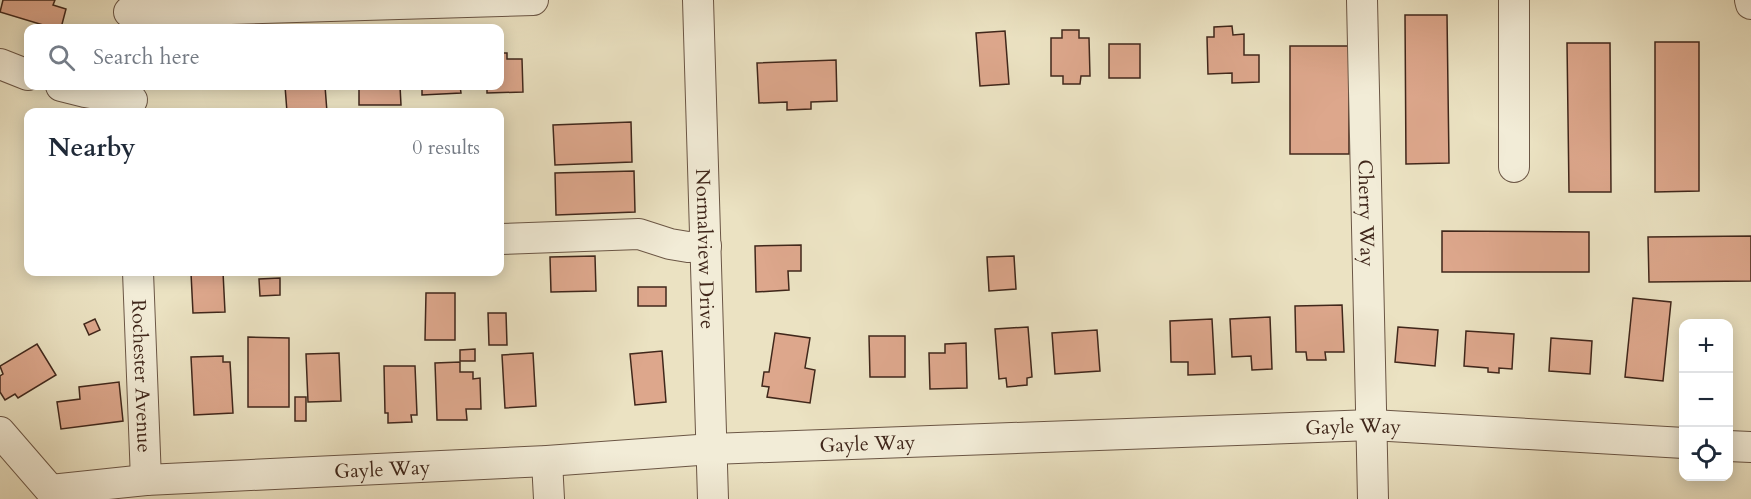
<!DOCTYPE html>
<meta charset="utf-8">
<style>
:root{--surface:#fff;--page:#f2f2f3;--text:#1f2937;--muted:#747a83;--line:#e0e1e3}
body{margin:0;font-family:Cardo,serif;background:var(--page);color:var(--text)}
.controls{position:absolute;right:18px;bottom:18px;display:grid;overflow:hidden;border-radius:12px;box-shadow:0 3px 15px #0003}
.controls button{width:54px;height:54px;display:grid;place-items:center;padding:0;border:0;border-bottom:2px solid var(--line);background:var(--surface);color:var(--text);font:30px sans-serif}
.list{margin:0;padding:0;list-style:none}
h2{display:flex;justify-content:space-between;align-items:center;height:78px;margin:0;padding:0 24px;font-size:26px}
h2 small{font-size:20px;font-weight:400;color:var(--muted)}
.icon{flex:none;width:33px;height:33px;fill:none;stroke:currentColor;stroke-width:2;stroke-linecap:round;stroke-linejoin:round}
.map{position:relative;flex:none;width:1751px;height:499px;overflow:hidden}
.search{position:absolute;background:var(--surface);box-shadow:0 3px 15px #0003;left:24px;top:24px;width:480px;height:66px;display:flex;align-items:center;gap:15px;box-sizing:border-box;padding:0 21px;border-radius:12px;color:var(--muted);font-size:22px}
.panel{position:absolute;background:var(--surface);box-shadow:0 3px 15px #0003;left:24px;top:108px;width:480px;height:168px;border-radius:12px}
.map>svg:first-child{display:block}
.building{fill:#dda78c;stroke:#40271b;stroke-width:1.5}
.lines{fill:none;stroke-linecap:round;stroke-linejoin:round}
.minor-casing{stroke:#6b5645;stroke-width:32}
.minor{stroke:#f2ecd7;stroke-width:30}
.labels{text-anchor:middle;stroke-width:5;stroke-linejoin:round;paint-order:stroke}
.street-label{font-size:20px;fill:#40271b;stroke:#f2ecd7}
</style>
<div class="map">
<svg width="1751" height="499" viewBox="0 0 1751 499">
<rect width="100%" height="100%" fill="#ebe2c2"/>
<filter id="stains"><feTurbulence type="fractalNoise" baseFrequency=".00333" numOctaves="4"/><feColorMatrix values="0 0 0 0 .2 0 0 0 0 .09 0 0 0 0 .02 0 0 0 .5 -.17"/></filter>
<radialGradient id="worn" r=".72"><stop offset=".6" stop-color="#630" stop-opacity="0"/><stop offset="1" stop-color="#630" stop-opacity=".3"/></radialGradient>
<g class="building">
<polygon points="3,0 55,0 53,5 66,9 61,28 53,28 0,12"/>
<polygon points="1405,15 1447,15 1449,163 1406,164"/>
<polygon points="1232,26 1233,35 1244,34 1244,55 1259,55 1259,82 1232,83 1232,73 1208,74 1207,37 1214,37 1214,27"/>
<polygon points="1062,30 1079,30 1079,38 1089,38 1090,76 1081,76 1080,84 1063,84 1063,76 1051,76 1051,38 1062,38"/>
<polygon points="1005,31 1009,84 980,86 976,33"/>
<polygon points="1655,42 1699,42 1699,191 1655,192"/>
<polygon points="1567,43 1610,43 1611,192 1569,192"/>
<rect x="1109" y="44" width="31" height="34"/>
<rect x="1290" y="46" width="59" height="108"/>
<polygon points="500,53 507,53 507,59 522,59 523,92 487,93 487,86 500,86"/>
<polygon points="836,60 837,101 811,102 811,109 787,110 787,102 759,103 757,63"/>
<polygon points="285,86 325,86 327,112 287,112"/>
<polygon points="359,86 400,86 401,105 359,105"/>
<polygon points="422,86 460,86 461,93 422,95"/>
<polygon points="631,122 632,162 555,165 553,125"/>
<polygon points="634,171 635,212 556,215 555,173"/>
<polygon points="1442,231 1589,232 1589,272 1442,272"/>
<polygon points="1751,236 1751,281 1649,282 1648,237"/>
<polygon points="801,245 801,271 788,271 789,290 756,292 755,246"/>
<polygon points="595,256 596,291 551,292 550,257"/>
<polygon points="1014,256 1016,289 989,291 987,257"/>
<polygon points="223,272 225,312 193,313 191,273"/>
<polygon points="280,278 280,295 260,296 259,279"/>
<rect x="638" y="287" width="28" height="19"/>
<polygon points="426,293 455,293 455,340 425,340"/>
<polygon points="1633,298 1671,302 1663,381 1625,377"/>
<polygon points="1342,305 1344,352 1325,352 1326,360 1307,360 1306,352 1296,352 1295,306"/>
<polygon points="488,313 506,313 507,345 489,345"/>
<polygon points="1270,317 1272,369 1252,370 1251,356 1232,357 1230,319"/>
<polygon points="95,319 100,330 89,335 84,324"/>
<polygon points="1212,319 1215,374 1188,375 1188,362 1171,362 1170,321"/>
<polygon points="1028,327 1032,377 1027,378 1027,385 1007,387 1006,378 999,379 995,329"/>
<polygon points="1398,327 1438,330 1435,366 1395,362"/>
<polygon points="1097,330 1100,371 1055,374 1052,333"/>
<polygon points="1466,331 1514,334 1512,369 1499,368 1499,373 1488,372 1488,368 1464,366"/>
<polygon points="775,333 810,338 805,368 815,370 810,403 767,397 769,387 762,386 764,372 769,372"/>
<polygon points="869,336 905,336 905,377 870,377"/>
<polygon points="248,337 289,338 289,407 248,407"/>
<polygon points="1551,338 1592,341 1590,374 1549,371"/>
<polygon points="966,343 967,388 930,389 929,353 945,353 945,344"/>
<polygon points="37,344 56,375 18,398 15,394 5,400 0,392 0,376 3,374 0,366"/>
<polygon points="475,349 475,361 460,361 460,350"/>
<polygon points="662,351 666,402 635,405 630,354"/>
<polygon points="339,353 341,401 308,402 306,354"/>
<polygon points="533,353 536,406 505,408 502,355"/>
<polygon points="223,356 223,362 230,362 233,413 194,415 191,357"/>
<polygon points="460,362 460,372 473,372 473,379 480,378 481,409 466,409 467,420 437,420 435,363"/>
<polygon points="384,366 415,366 417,415 411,415 412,422 388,423 388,413 385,413"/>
<polygon points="119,382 123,421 61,429 57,402 80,399 79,387"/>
<rect x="295" y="397" width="11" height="24"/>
</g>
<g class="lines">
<defs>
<g id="minor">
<path id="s1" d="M698,0L713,499"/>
<path id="s2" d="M1362,0L1373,499"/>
<polyline points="1514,0 1514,167"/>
<polyline points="1750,0 1751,4"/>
<polyline points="129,12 533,0"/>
<polyline points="0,64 28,75"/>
<polyline points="61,86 85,92 132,100"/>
<polyline points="500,239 639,234 670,244 688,247 706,246"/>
<path id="s3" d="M138,272L146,480"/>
<polyline points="0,432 58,499"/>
<polyline points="1728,446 1751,447"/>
<polyline points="547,461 549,499"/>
<path id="s4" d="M51,490L146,480L547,461L712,449L1372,425L1684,443"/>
</g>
</defs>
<use href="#minor" class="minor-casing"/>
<use href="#minor" class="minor"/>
</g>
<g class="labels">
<g class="street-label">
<text dy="7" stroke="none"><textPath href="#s2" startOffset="213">Cherry Way</textPath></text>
<text dy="7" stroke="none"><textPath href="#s1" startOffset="249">Normalview Drive</textPath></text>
<text dy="7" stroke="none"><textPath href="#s3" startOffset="104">Rochester Avenue</textPath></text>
<text dy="7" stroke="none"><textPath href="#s4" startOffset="1304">Gayle Way</textPath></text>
<text dy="7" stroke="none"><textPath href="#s4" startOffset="818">Gayle Way</textPath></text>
<text dy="7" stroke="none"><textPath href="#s4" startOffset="332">Gayle Way</textPath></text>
</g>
</g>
<rect width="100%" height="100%" filter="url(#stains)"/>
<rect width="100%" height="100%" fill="url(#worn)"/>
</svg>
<div class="controls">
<button>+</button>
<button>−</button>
<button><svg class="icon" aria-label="locate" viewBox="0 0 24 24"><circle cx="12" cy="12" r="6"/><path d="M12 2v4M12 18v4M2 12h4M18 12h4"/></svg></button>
</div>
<div class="search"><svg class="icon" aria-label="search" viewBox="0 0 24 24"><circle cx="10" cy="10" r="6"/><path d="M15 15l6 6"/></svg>Search here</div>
<section class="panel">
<h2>Nearby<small>0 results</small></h2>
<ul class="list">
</ul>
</section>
</div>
